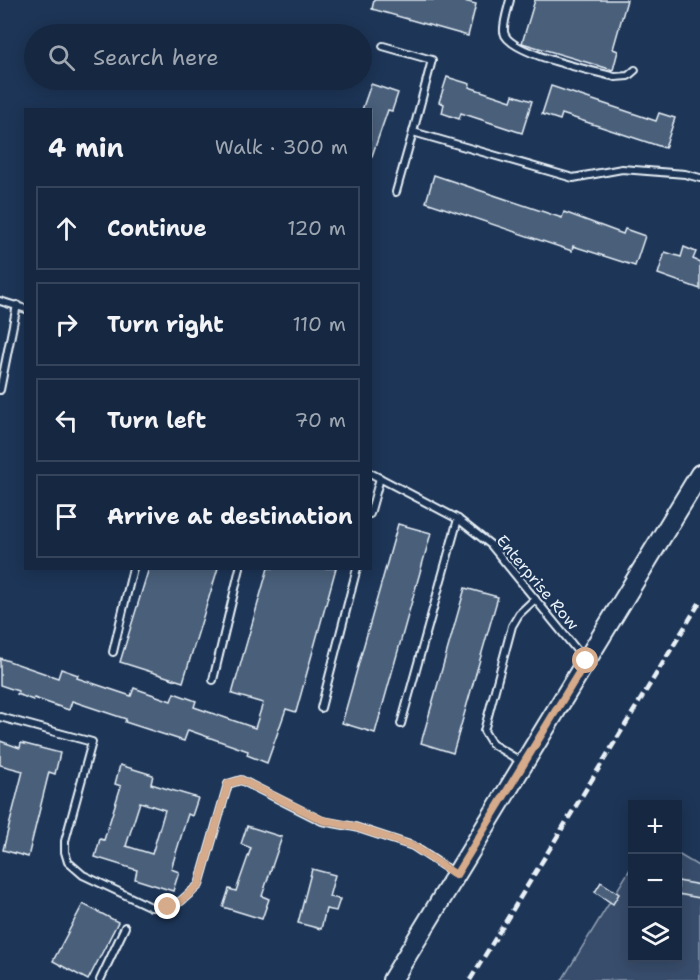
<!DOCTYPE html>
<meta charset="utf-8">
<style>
:root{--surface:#162841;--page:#23344c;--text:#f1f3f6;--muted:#9ea6b1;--line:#35445a}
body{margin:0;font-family:"Shantell Sans",sans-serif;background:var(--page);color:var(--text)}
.controls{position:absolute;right:18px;bottom:18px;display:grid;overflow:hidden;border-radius:0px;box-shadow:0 3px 15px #0003}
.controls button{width:54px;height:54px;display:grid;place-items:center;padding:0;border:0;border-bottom:2px solid var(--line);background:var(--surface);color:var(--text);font:30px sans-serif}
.stop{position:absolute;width:18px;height:18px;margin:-14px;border:4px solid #d6ab8b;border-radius:50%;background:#fff}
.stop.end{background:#d6ab8b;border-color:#fff;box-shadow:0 2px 6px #0008}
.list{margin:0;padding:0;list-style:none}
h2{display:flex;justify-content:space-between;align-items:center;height:78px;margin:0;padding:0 24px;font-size:26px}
h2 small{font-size:20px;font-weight:400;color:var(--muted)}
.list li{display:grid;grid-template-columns:39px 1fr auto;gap:18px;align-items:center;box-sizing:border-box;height:84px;margin:0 12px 12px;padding:0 12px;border:2px solid var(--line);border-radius:0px}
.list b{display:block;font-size:22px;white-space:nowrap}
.list em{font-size:20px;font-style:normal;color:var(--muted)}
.icon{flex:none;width:33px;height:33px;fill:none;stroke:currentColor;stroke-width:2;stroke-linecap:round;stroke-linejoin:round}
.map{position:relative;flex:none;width:700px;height:980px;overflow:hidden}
.search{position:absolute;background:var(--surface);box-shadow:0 3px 15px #0003;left:24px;top:24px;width:348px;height:66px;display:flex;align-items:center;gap:15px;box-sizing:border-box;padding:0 21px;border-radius:33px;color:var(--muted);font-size:22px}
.panel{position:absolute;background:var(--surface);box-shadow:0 3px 15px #0003;left:24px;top:108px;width:348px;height:462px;border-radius:0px}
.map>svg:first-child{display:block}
.green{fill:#374d6c;stroke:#909fb2;stroke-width:1.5}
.building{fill:#495e7a;stroke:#e8f1f8;stroke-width:1.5;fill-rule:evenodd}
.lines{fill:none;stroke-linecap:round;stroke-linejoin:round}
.service-casing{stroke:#e8f1f8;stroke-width:10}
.primary-casing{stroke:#e8f1f8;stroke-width:22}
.service{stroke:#1d3557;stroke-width:6}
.primary{stroke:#1d3557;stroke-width:18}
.rail{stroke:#e8f1f8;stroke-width:4.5;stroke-dasharray:9 4.5;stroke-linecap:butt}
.route{stroke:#d6ab8b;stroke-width:8}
.labels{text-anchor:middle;stroke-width:4.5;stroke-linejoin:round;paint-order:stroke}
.street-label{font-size:16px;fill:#e8f1f8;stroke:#1d3557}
</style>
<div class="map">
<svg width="700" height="980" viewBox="0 0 700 980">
<rect width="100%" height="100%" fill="#1d3557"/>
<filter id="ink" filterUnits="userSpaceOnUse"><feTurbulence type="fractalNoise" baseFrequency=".0167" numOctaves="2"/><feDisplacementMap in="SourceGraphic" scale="12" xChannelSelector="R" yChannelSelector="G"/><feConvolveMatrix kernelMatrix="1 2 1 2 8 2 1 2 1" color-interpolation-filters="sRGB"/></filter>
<g filter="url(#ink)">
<polygon class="green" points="678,854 700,867 700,980 562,980 632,866 632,958 678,958"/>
<g class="building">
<polygon points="374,0 460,0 476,4 468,36 372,9"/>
<polygon points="535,0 627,0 613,49 618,51 613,70 522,43"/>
<polygon points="447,77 470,84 469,87 511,101 513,95 532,101 522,133 461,113 459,119 442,113 444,104 439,102"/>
<polygon points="371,84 398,93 392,111 388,110 372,156 370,156 370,110 362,110"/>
<polygon points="551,86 656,121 659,113 675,118 665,148 562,114 560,120 542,114"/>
<polygon points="434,175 562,218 564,212 623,234 625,229 645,236 635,266 573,246 572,251 426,202"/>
<polygon points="684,247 696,252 693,259 700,262 700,289 658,274 665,252 681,257"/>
<polygon points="398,524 431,533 375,733 342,723"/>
<polygon points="149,568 218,568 183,682 120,662"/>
<polygon points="268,568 336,568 296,712 286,709 267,763 247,755 248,751 188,730 184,741 125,722 126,719 72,701 69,710 34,698 33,700 17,694 18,691 0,685 0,658 58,678 61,669 78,675 77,678 131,696 134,688 171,701 174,693 196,701 194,707 255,728 263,703 232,694"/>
<polygon points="465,588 498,597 453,753 421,743"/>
<polygon points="0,741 20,748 21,743 60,753 55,774 49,772 28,857 3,850 23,771 0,765"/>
<path d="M120,765L153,775L151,784L198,798L192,816L188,814L171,869L179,872L173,891L135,879L137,870L95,857L100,839L104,840L121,786L115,784ZM140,802L165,810L152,854L126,846Z"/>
<polygon points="247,826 282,837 262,896 269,899 262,919 223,907 229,889 236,891 251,848 241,844"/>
<polygon points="312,869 335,875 329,897 340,899 336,911 326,909 321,929 298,923"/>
<polygon points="678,881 700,885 700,898 678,894"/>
<polygon points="601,882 619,894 613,904 595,892"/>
<polygon points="83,904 118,922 88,980 53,961"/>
</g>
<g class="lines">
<defs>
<g id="service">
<path d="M510,0C508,9 503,23 504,32C507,54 595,71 615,77L628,76L635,70"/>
<polyline points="383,46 432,60 413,132 573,178 622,169 685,174 700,178"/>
<polyline points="396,192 413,132"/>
<polyline points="0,301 26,309"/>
<polyline points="0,390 17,305"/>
<polyline points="370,473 458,519 491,545 584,659"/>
<polyline points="370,514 380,478"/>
<polyline points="113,652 133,568"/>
<polyline points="213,680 240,568"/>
<polyline points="321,708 357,568"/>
<polyline points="0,717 92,742 65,841 65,852 68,862 83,875 151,907 168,907 181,901 199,885 228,784 241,780 322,821 355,827 413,846 454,873"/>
<polyline points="401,724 458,519"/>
<polyline points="522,762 492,744 484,731 512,626 519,614 535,599"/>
<polyline points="100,980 125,927"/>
</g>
<polyline id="primary" points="392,980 700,474"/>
</defs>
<use href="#service" class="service-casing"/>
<use href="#primary" class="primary-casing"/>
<use href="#service" class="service"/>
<use href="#primary" class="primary"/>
<polyline class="rail" points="470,980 700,602"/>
</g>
</g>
<g class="lines" filter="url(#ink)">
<polyline class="route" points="168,907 181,901 199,885 228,784 241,780 322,820 355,827 413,846 456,875 586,661"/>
</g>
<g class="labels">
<g class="street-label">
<text transform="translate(538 582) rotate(50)" y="6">Enterprise Row</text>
</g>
</g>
</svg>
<div class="controls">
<button>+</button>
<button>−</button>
<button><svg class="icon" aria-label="layers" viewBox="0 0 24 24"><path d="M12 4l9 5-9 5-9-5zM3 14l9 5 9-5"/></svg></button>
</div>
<div class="stop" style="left:586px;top:661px"></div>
<div class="stop end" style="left:168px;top:907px"></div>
<div class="search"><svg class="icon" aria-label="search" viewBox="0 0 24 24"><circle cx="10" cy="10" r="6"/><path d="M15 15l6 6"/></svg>Search here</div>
<section class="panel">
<h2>4 min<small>Walk · 300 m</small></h2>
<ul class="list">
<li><svg class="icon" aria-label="ahead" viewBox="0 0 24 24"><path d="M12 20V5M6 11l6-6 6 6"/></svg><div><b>Continue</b></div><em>120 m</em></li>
<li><svg class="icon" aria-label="right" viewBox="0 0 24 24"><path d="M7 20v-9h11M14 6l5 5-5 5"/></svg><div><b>Turn right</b></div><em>110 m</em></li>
<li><svg class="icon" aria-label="left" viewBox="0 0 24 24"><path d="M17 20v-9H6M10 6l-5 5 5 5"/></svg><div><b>Turn left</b></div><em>70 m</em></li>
<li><svg class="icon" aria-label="arrive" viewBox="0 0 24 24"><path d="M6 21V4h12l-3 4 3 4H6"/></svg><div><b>Arrive at destination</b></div></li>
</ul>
</section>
</div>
